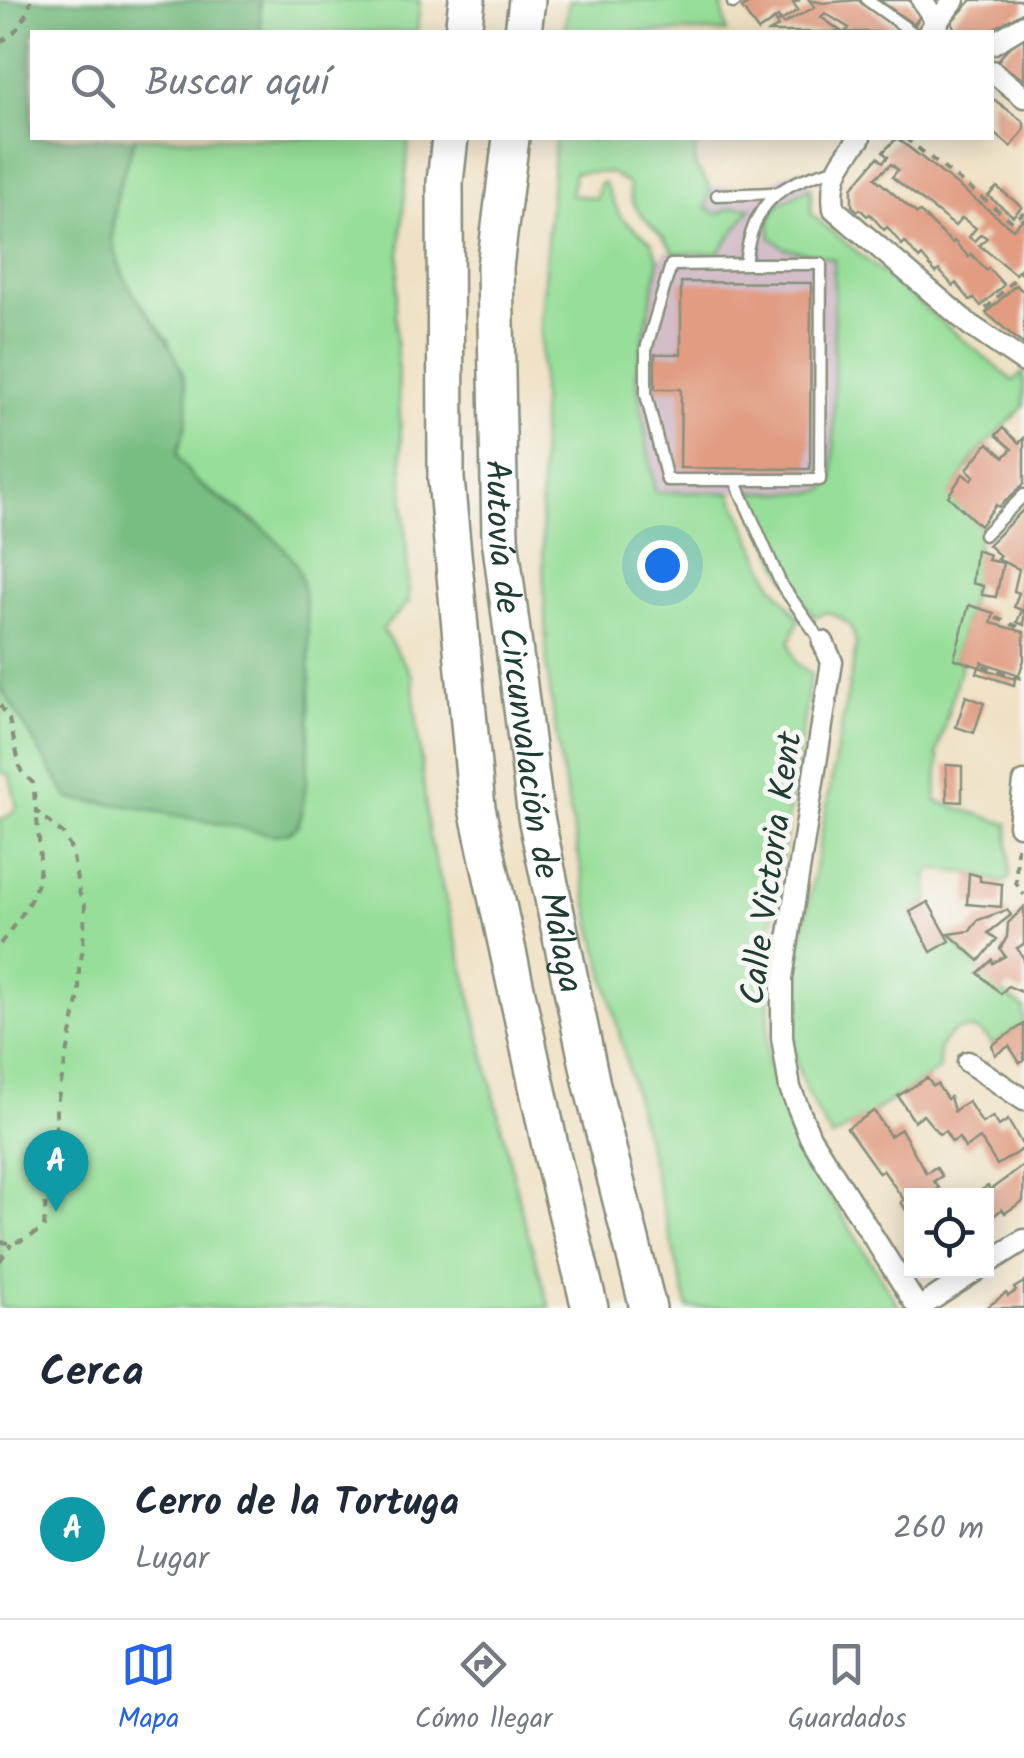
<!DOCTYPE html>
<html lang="es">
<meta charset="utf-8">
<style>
:root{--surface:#fff;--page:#f2f2f3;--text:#1f2937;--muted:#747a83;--line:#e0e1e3;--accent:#2563eb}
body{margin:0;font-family:Kalam,sans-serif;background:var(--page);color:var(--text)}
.controls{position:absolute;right:30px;bottom:30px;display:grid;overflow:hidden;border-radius:0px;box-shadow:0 5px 25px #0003}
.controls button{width:90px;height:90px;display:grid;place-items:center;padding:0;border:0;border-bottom:2px solid var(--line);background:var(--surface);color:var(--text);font:50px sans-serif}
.you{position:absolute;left:662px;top:565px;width:35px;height:35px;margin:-25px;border:8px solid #fff;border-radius:50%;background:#1a73e8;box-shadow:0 0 0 15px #1a73e833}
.badge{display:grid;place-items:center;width:65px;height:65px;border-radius:50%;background:var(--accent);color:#fff;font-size:32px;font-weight:700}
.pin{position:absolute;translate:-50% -82px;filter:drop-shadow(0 2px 5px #0008)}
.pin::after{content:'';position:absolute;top:52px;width:35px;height:30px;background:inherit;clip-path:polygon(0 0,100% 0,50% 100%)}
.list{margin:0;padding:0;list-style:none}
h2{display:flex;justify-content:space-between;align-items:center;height:130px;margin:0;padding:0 40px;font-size:42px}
h2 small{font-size:32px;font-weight:400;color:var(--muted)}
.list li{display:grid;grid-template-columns:65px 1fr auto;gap:30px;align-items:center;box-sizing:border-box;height:180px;padding:0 40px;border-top:2px solid var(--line)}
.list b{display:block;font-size:38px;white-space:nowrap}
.list p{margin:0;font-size:32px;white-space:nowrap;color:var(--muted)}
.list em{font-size:32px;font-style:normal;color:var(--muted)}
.icon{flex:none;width:55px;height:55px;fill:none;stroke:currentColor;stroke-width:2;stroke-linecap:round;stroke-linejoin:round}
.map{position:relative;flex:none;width:1024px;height:1308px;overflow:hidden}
.search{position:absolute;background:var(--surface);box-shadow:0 5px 25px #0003;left:30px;right:30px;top:30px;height:110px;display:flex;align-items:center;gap:25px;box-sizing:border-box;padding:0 35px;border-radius:0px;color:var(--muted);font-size:38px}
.sheet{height:310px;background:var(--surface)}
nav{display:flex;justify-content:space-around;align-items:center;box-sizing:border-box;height:140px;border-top:2px solid var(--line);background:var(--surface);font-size:28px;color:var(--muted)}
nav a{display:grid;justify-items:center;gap:5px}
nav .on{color:var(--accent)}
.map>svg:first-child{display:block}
.industrial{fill:#d2bdc8}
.green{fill:#96de99;stroke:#5a8e66;stroke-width:2.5}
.forest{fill:#78bd81;stroke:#4c7d5a;stroke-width:2.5}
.building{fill:#e19c82}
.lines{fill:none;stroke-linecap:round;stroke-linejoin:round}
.service-casing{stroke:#878f7c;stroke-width:15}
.minor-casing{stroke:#878f7c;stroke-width:25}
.motorway-casing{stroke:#878f7c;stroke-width:40}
.path{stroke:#878f7c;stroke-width:4;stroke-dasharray:8 8;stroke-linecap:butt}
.service{stroke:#fff;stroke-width:10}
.minor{stroke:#fff;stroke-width:20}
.motorway{stroke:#fff;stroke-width:35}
.labels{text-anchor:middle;stroke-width:10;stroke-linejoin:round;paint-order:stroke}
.street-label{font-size:35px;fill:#1f3d34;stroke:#f6f6f2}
</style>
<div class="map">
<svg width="1024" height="1308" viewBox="0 0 1024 1308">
<rect width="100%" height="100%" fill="#f6f6f2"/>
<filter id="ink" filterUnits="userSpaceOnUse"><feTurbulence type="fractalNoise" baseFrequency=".01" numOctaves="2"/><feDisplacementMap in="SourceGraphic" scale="20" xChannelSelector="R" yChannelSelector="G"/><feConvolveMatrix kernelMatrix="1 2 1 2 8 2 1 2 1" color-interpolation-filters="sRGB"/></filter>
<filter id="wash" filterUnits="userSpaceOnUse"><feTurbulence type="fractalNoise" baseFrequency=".0048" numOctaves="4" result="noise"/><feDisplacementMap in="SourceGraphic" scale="40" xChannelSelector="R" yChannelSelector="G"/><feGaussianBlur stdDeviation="2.25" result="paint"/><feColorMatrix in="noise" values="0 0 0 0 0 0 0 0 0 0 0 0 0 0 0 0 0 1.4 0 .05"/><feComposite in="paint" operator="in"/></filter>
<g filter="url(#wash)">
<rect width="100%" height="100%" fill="#efe1c4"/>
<polygon class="industrial" points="801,167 811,187 811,214 833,232 834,477 825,490 811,493 655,492 636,376 659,260 666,251 718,253 733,207 718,214 706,208 710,187 768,187 772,181"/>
<g class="green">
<polygon points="260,0 420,0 417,32 261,32"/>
<polygon points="569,0 724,0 721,2 727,32 564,32"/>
<polygon points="135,138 409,138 395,314 409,602 382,629 412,675 429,836 468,985 522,1213 550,1308 0,1308 0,819 7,817 17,808 10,776 0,771 0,686 69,799 299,824 309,756 305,603 296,564 259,524 193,479 177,455 187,419 169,340 127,286 112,241 118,187"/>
<path d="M555,138H698H695V166L710,187L706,208L718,214L733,207L751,208L718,253H674C661,227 629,216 629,185L611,173L574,172L571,195L597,198L599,184L604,182L621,218L651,241L659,260L636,376L655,492L731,493L772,583L799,619L789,643L796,663L811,674L762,985L770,986L767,1062L789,1131L900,1308H688L592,924L561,767L547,669L541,501V318Z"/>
<path d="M811,187V214L1013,381L1024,372V406L975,456L949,496L980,526L972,593L954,659L962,662L936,756L939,757L936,801L1008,824L1010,877L1005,883L969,873L931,869L927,878L929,900L910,912L931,951L953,939C976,967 993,989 1024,1008V1024L992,1045C984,1029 969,1026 953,1032L939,1047V1070L832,1138C799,1081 791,1064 791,998L856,648C855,627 847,619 827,612L814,617L782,571L748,492L811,493L825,490L834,477V259L785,248L771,238L769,219L779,204Z"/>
</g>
<path class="forest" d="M0,0H260L261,32H32V138H135C125,168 108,211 113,243C124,312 195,339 187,418C186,430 180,443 177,455C183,463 188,474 195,480C227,509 271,524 295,563C316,597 313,781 299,821C295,833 287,833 275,835L118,804L69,799L0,686Z"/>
<g id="blocks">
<g class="building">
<polygon points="754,0 800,0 793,3 798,10 781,21 783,24 815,7 809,0 823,3 858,0 902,32 845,32 849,28 825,13 821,17 842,32 769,32 778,27 775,22 781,21 778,17 758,31 742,8"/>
<polygon points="879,0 909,0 920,16 914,25"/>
<polygon points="972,0 1024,0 1024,11 988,32 955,32 952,21"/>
<polygon points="1024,37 1024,80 997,62 1007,49"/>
<polygon points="992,98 1024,122 1024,130 1011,147 992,131"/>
<polygon points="897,138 1013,229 1024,218 1024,265 1015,274 979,245 987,238 981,234 974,241 969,237 976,228 962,218 955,226 892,177 898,170 891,164 875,178 917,214 920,212 952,243 954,241 969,257 971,254 986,270 988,268 1004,285 981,306 974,298 970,300 956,283 953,286 939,270 936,273 922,256 919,259 905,242 902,245 887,227 884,230 870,214 867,216 860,209 858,211 852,206 852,188 878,157 883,162 888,157 883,152"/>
<polygon points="997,187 1022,207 1013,216 988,196"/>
<polygon points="681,282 811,283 810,469 680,468 681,389 655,389 655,354 681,354"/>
<polygon points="1016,285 1024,292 1024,345 986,313"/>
<polygon points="1003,428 1019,443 1024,438 1024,484 999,507 996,505 980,526 948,496 963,474 971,480 974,476 967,469 988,443 1004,457 1012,449 996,435"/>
<polygon points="1024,509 1024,625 1017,622 1022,610 1014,607 1019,593 1014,591 1019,569 997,559 1000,556 988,545"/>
<polygon points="976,550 990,555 988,560 1003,563 996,597 982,595 983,586 972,583"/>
<polygon points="969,605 994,613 991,623 1024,632 1024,660 1019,675 982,662 980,667 954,659"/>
<polygon points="979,667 1015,679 1014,685 977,673"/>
<polygon points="966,696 984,703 974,733 956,727"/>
<polygon points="946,765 962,766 962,802 947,801"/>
<polygon points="969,873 980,876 980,881 1002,884 1001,907 967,904"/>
<polygon points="928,902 950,941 931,952 910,912"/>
<polygon points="1024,907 1024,944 1017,948 1024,959 1024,993 1008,986 1001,994 978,973 992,960 993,963 1005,956 1000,949 1007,937 1008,923"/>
<polygon points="1007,910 1011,915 988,933 997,939 979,961 949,934 970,931 978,920"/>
<polygon points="1024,1024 1024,1061 1020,1063 1009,1046 995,1055 992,1045"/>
<polygon points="927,1078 933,1086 937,1084 947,1099 950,1097 954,1111 968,1101 982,1123 993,1117 999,1126 1008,1120 1024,1148 997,1165 980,1138 965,1148 959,1138 952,1142 945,1131 939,1134 923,1115 914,1121 898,1096"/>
<polygon points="874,1111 890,1136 901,1129 926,1173 936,1167 942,1176 934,1181 939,1188 927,1196 911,1196 911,1209 907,1212 901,1202 904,1200 883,1170 879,1173 847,1128"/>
<polygon points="1024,1165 1023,1201 1005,1213 1002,1209 986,1222 986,1196 978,1192 988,1186 990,1190"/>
<polygon points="1024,1282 1024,1308 986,1308 1006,1293 1008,1296 1016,1291 1014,1288"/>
</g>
</g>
</g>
<g filter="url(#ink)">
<use href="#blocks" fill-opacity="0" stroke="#878f7c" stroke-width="2.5"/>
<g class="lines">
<defs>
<g id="service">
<polyline points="867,0 912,32"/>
<polyline points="733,3 737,0"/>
<polyline points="717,195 774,193"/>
<path d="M745,264H821L820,480H667L646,394V349L671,265L745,264C752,202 778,184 835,169"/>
<polyline points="735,480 781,584 822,642"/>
<polyline points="984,535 1024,495"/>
</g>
<g id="minor">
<polyline points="922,0 937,23 938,32"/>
<polyline points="929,32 954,0"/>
<polyline points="992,44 1024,25"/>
<polyline points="992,71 1024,97"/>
<path d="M860,138C840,162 830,176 834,209L970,325L1024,362"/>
<polyline points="823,642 832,662 782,978 782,1037 790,1088 810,1137 918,1308"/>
<polyline points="1019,825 1024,782"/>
<polyline points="968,1062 1024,1100"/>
<polyline points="986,1264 1024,1240"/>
<polyline points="919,1308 977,1270"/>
</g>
<g id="motorway">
<polyline points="463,32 467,0"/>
<polyline points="523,32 527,0"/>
<polyline points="450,138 445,182 446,479 477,808 552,1155 590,1308"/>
<path id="s1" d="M511,138L495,267L500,538L536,817L592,1085L648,1308"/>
</g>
</defs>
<use href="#service" class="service-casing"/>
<use href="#minor" class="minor-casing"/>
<use href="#motorway" class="motorway-casing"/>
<g class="path">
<path d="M0,42C18,33 25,19 31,0"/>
<polyline points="905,138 1013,222 1024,212"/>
<polyline points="986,309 1024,269"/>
<polyline points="996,618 1024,629"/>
<polyline points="983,666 1024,679"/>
<path d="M0,705L9,719L21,771L33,783L36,811L63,834L72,851L79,892L85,905L83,949L79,968V996L56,1108V1158L46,1195L44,1227C30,1238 18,1245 0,1242"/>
<polyline points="1017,847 1016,883 1024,895"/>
<path d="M0,944C43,888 44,880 36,811"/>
<polyline points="0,1261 11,1244"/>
</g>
<use href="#service" class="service"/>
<use href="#minor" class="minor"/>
<use href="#motorway" class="motorway"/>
</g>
</g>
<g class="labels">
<g class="street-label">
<text dy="12" stroke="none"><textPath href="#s1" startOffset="592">Autovía de Circunvalación de Málaga</textPath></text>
<text transform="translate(770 868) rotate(-82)" y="12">Calle Victoria Kent</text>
</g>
</g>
</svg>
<div class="controls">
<button><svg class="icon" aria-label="locate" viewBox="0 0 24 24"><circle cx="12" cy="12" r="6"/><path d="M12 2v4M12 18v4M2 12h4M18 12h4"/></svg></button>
</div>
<div class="you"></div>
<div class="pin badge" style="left:56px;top:1212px;background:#0f9aa8">A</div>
<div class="search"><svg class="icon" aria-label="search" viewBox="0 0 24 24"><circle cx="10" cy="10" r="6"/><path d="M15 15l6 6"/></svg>Buscar aquí</div>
</div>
<section class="sheet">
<h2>Cerca<small></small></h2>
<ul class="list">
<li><span class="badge" style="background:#0f9aa8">A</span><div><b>Cerro de la Tortuga</b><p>Lugar</p></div><em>260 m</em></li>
</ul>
</section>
<nav>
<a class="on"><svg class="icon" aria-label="map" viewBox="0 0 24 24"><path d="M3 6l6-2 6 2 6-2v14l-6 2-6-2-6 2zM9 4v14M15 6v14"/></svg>Mapa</a>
<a><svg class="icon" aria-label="directions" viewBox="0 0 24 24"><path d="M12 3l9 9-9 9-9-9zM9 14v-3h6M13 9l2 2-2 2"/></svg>Cómo llegar</a>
<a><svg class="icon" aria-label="saved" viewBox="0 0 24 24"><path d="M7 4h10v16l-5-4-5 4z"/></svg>Guardados</a>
</nav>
